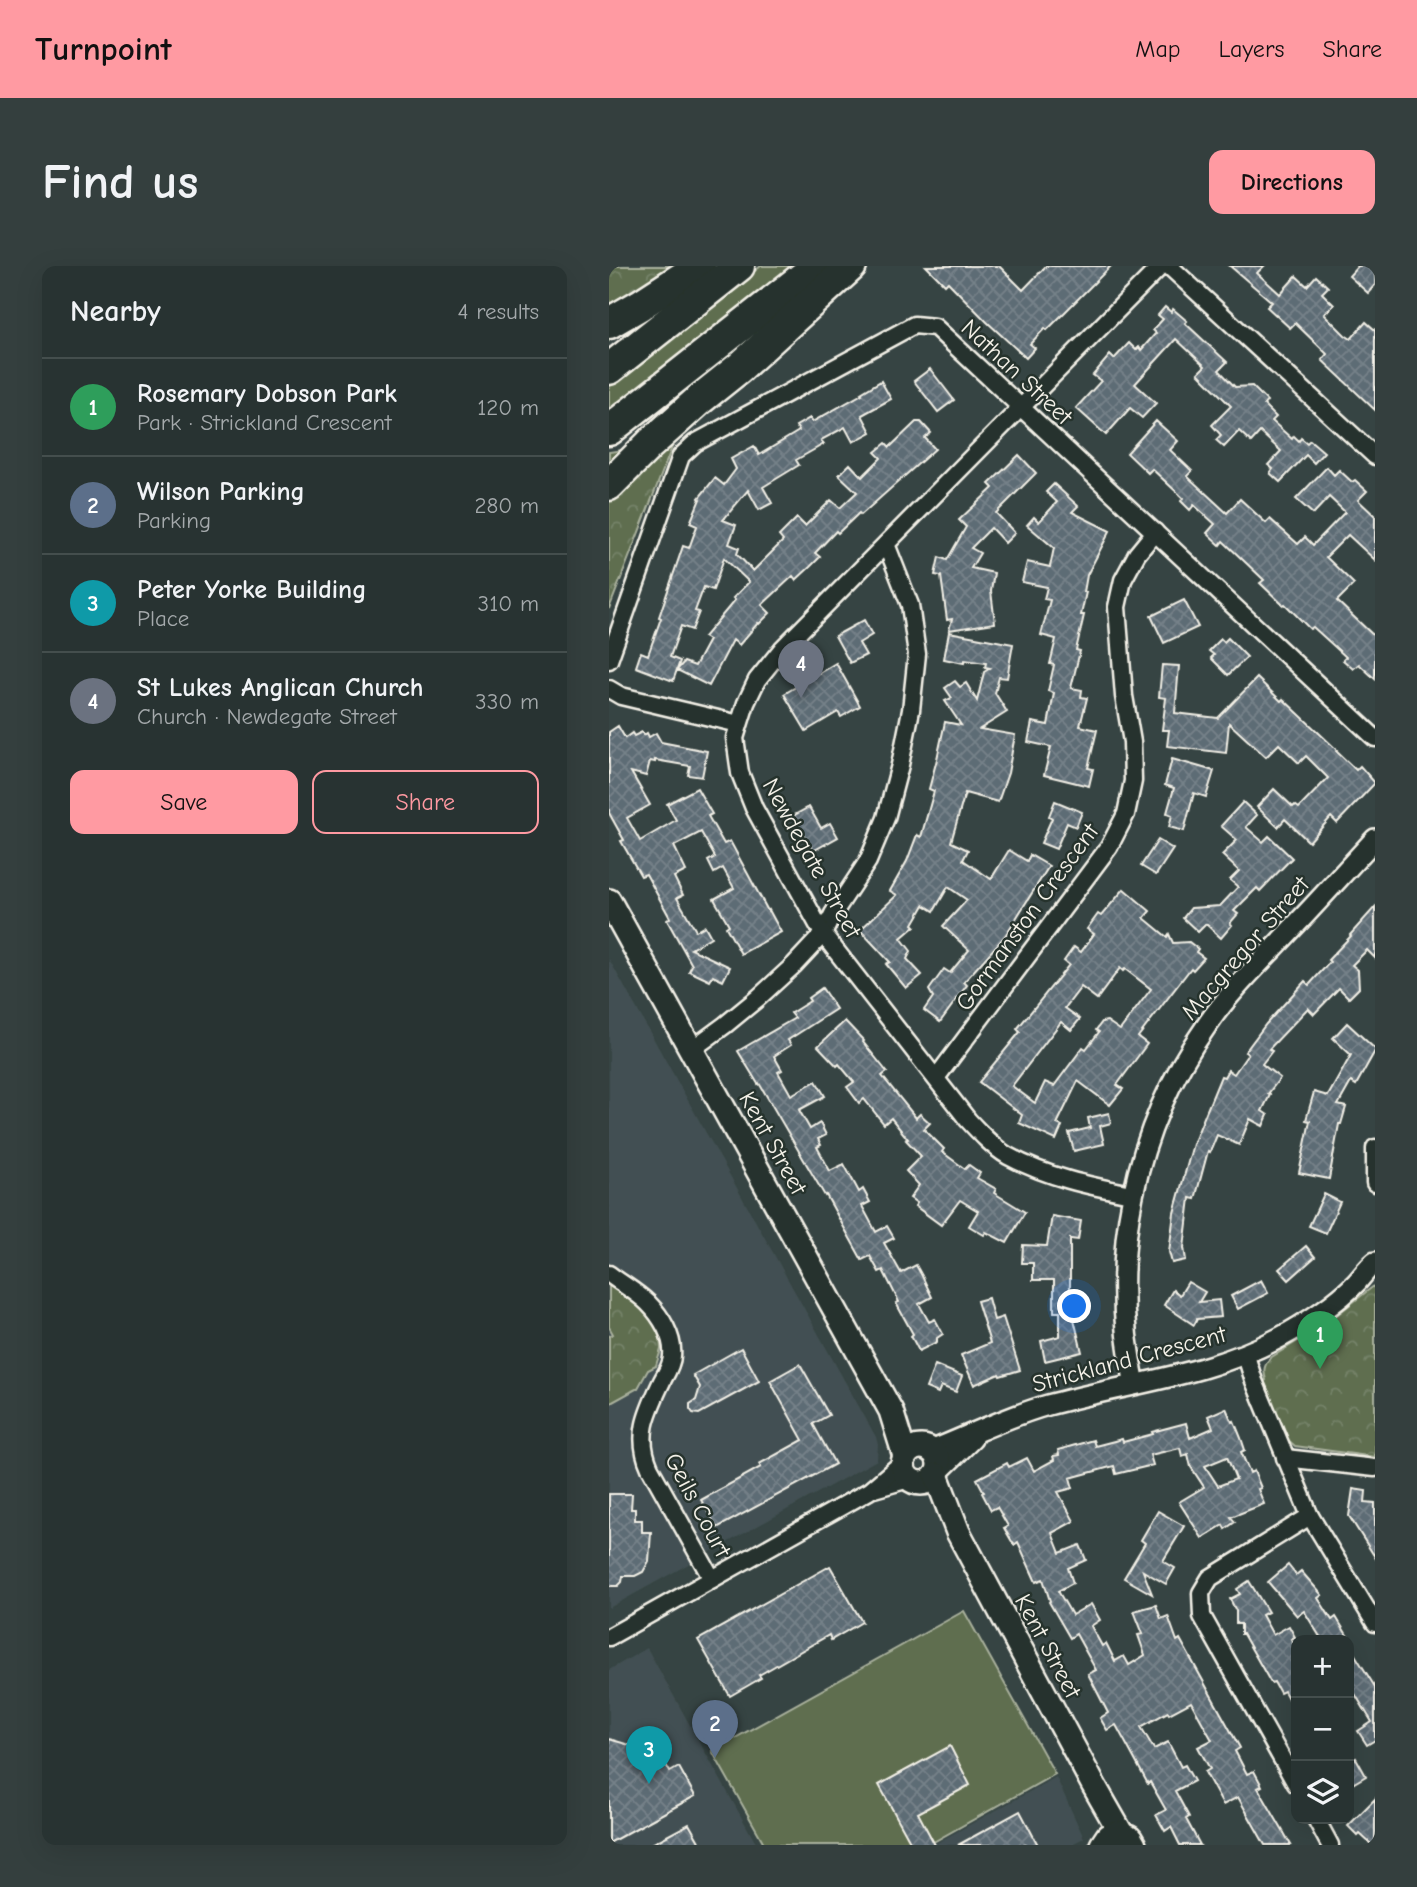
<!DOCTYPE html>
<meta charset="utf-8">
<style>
:root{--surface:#283332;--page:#343f3e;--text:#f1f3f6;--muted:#a5aaac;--line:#444e4d;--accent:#ff9aa2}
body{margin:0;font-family:"Comic Neue",sans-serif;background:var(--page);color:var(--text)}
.controls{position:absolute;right:21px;bottom:21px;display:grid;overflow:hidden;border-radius:14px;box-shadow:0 7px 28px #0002}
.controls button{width:63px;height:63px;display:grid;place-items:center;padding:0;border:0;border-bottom:2px solid var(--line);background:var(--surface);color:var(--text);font:35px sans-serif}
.you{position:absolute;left:466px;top:1041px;width:24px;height:24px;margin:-18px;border:5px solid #fff;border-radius:50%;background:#1a73e8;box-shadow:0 0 0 10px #1a73e833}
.badge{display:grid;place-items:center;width:46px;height:46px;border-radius:50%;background:var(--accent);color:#fff;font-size:23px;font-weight:700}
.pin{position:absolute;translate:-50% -58px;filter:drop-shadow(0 2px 4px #0008)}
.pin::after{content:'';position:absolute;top:37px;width:24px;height:21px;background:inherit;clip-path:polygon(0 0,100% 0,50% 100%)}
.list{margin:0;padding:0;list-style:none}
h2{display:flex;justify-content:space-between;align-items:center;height:91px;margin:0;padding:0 28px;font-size:30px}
h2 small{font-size:23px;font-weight:400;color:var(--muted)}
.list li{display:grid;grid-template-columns:46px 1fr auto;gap:21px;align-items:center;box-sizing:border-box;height:98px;padding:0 28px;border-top:2px solid var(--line)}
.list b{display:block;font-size:26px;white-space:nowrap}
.list p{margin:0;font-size:23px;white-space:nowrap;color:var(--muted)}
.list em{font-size:23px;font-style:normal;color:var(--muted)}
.actions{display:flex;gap:14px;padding:21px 28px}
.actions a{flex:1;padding:16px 0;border:2px solid var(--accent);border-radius:14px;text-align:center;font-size:24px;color:var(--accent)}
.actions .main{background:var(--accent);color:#111}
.icon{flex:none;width:38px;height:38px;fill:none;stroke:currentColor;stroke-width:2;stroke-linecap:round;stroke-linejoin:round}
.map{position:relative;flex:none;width:766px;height:1579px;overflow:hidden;border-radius:14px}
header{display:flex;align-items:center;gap:42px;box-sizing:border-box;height:98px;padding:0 35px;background:var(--accent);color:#111}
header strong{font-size:33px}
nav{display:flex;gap:38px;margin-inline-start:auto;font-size:24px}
.intro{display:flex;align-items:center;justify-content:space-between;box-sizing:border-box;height:168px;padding:0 42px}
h1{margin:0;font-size:49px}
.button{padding:18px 32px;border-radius:14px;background:var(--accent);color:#111;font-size:24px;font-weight:700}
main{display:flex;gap:42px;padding:0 42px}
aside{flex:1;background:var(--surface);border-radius:14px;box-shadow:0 7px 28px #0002}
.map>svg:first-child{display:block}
.built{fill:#425052}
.green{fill:#5e6e50;stroke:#a9b09c;stroke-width:2}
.forest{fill:url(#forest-crowns);stroke:#a9b09c;stroke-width:2}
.building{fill:url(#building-cross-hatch);stroke:#f4f1e8;stroke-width:2;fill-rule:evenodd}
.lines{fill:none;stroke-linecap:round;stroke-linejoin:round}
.minor-casing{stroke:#f4f1e8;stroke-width:21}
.tertiary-casing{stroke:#f4f1e8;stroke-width:24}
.secondary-casing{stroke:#f4f1e8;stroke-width:28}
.motorway-casing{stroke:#f4f1e8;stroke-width:35}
.minor{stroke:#26332d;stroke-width:16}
.tertiary{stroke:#26332d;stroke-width:19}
.secondary{stroke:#26332d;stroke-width:23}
.motorway{stroke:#26332d;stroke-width:30}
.labels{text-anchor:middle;stroke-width:5;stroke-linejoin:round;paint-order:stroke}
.street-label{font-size:24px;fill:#f4f1e8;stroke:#26332d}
</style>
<header>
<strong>Turnpoint</strong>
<nav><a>Map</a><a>Layers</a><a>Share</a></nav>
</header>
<div class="intro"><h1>Find us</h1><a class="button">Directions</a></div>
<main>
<aside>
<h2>Nearby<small>4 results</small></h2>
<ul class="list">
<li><span class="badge" style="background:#2e9e5b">1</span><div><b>Rosemary Dobson Park</b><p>Park · Strickland Crescent</p></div><em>120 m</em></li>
<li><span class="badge" style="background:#5c6f8a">2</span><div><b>Wilson Parking</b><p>Parking</p></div><em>280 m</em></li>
<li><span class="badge" style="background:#0f9aa8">3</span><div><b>Peter Yorke Building</b><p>Place</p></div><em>310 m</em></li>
<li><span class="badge" style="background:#6b7280">4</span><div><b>St Lukes Anglican Church</b><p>Church · Newdegate Street</p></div><em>330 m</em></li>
</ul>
<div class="actions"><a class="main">Save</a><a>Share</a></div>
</aside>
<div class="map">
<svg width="766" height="1579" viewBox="0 0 766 1579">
<defs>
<pattern id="forest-crowns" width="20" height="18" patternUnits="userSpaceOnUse" patternTransform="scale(1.75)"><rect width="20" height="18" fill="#5e6e50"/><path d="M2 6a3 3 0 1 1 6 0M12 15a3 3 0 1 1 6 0" fill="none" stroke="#768369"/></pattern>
<pattern id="building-cross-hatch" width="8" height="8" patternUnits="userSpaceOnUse" patternTransform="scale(1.75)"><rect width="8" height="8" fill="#5d6c75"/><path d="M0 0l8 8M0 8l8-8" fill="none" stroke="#758189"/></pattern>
</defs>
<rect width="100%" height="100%" fill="#364443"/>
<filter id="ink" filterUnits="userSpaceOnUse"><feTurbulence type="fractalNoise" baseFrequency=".0143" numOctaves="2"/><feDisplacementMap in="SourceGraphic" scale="14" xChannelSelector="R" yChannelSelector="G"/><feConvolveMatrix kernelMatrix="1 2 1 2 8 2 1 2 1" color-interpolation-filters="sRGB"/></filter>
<g filter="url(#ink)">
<g class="built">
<polygon points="0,693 267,1171 269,1179 268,1194 0,1342"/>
<polygon points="38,1382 148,1579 0,1579 0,1404"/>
<polygon points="447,1511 475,1572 465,1577 465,1579 324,1579"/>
</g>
<g class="green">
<polygon points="152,0 187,0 0,148 0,121"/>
<polygon points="355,1345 446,1508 319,1579 156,1579 103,1485"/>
</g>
<g class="forest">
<polygon points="0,0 91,0 0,75"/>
<polygon points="65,176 0,343 0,186"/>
<path d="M0,1019C22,1035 53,1052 52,1083C51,1088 48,1095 47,1100L39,1104L29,1122L0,1138V1070L4,1068L0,1061Z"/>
<path d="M766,1019V1191L686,1180L678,1173L655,1115L657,1114C654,1104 655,1100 661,1092L715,1059Z"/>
</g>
<g class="building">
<polygon points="317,0 390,0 414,24 437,0 502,0 438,64 436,62 421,78 426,82 417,92 378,56 339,16 336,19"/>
<polygon points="621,0 655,0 648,7 671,28 687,10 698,20 707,10 719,21 713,27 725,39 715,48 736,69 742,73 757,56 766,64 766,144 713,94 718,88 686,57 681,62 658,41 663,36"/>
<polygon points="749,0 766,0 766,19 759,27 740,10"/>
<polygon points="556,41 562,46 564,43 578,55 576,57 618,96 610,104 626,121 643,120 658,135 655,139 667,151 663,155 683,173 685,170 690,175 692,172 698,177 701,174 715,186 705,197 697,189 671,216 661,207 664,203 659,199 672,185 651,166 642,176 630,165 615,181 607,174 612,169 603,159 622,140 589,107 596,100 567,73 526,118 547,137 533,152 521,142 497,169 467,142 492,115 484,109 501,89 505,93 520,77 527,84 530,81 532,84 547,67 544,64 554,53 549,49"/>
<polygon points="321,103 345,134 329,146 305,115"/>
<polygon points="272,115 282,133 253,149 262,166 244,176 236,161 212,174 215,178 187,194 190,199 154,221 163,237 150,244 139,224 114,254 127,259 120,278 130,282 128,288 144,305 174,275 170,270 188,252 196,260 222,234 231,242 248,226 230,209 241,198 253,211 272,192 266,186 277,177 281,181 307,156 312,156 322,167 316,172 326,183 252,249 250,247 229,267 227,265 206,287 211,291 201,301 187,314 184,310 153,339 161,347 150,358 149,357 130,379 124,374 100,420 68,404 75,396 86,400 100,374 95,371 126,334 124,332 140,316 115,292 104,324 95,321 86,345 90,346 83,364 72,360 61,391 71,395 64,415 27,401 32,386 39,389 52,352 50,351 74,280 80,282 88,260 81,257 91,233 90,232 106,212 115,219 127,203 122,193 145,180 150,189 190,165 187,160 201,152 203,156 253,128 252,127"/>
<polygon points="547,155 569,175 561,184 583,205 578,210 618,247 631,233 657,257 661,253 689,278 696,271 704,279 736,246 720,231 704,248 687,233 718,201 725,209 730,204 743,216 746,214 758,225 749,234 766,250 766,294 739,269 717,291 745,318 728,335 766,371 766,413 750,398 744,403 734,394 737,391 704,361 701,363 676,338 674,339 651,317 655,314 614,275 611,279 598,267 606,258 585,239 581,244 572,235 574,232 543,203 539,207 518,187"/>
<polygon points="410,189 427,207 387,247 406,267 396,277 382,262 362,282 371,287 362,302 385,307 382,325 386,357 340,364 343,353 338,354 332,310 326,309 330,291 338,294 357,261 350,254 384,222 380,218"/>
<polygon points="445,218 469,240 463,246 501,265 478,309 475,326 477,326 472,349 475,349 467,384 471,385 462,422 473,424 472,431 478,432 471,460 488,464 479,502 484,503 480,520 435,509 442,481 419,476 423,456 439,459 445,427 439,425 445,399 441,398 447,373 432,369 441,334 435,333 438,321 413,316 418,296 441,301 445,282 418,259 425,251 430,256 448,236 437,226"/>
<polygon points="575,334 589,361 555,377 542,350"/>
<polygon points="255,354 263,369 250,377 257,389 241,397 226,370"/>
<polygon points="340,366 404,378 398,412 390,411 386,427 398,446 371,463 406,469 399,507 389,536 356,527 342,576 359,584 354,594 382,613 400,584 418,595 421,589 440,600 396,670 355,716 358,719 331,756 315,744 324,731 320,724 335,703 341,707 360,684 334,660 358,634 339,621 325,645 315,639 304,658 306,660 292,672 302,685 298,693 313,709 297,722 277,698 281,696 251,664 288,629 281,625 298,595 308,569 312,571 325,525 320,523 328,493 336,456 352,459 336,435 343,432 336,422 346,415 351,421 357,417 368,435 375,406 381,402 376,401 377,397 356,394 355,397 335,393"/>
<polygon points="619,372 638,391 619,409 602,392 605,389 600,385 612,373 615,376"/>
<polygon points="227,397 251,440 232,451 229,446 197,465 175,428"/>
<polygon points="553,399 570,400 566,447 609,452 648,412 672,435 674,433 728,484 727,485 747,504 751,500 766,517 728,557 722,551 700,576 676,553 669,561 648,541 665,523 684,541 686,539 690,542 719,512 697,490 690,497 670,478 657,491 620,457 617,487 558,480 560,464 553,464 557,432 550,431"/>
<polygon points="9,460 16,472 23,467 25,470 33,466 35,469 38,467 40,471 47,467 52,476 98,485 93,511 79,509 81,500 46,494 46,496 41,495 37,510 22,506 41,539 18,552 31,575 67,554 58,538 88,522 103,548 99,550 115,578 121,575 159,645 160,644 172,666 132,688 117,661 120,659 105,633 125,622 114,602 105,607 99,595 106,591 92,566 65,580 77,605 65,611 74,629 68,632 87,665 96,660 102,671 82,683 121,701 114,715 104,710 101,715 80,705 83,699 58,654 61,652 37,608 32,610 12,575 15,574 0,547 0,466"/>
<polygon points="563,493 605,505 597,531 585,527 575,565 560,561 563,549 558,547 565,522 556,519"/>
<polygon points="446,535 473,546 467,561 458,557 447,583 432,577 443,552 440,550"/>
<polygon points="634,536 648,549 637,561 654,576 660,570 683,592 651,625 648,622 625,645 629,648 621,657 623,659 612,672 597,658 589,666 574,652 582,642 611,640 629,621 621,614 630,605 613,589 628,574 612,560"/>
<polygon points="200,541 212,562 221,557 229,571 204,585 184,550"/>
<polygon points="549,574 564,583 547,609 532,600"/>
<path d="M515,623L541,645L535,652L558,671L560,668L564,677L580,676L589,683L587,686L595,692L584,704L582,702L529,771L538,778L508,819L514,823L501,839L469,815L448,858L453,860L447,874L410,857L413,849L370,816L411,766L408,763L460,699L455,695L465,681L472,686L485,668L478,663L489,648L492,650ZM511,702L514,705L516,703L542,723L511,764L498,755L493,756L487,764L490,766L477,783L474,781L445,820L436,816L426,837L403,820L452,756L462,764L471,753L456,742L472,721L488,733Z"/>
<polygon points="766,641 766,692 758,684 743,699 749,704 750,722 740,732 730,722 705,748 699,742 660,783 663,785 653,798 671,812 659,828 661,829 653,845 659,849 654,860 641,853 630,879 608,869 601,886 599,885 586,933 581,932 575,982 577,994 563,997 560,986 565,947 584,878 612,810 615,811 619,804 625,808 639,788 636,786 657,758 696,715 700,719 721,696 719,694 742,670 741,669"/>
<polygon points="213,722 227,743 179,774 182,779 165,790 173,804 169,806 182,829 207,815 216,830 190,844 201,863 211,857 217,869 209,873 212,879 208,881 221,905 235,898 250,926 254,923 261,936 253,940 267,966 278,960 285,972 275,977 292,1007 307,999 313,1010 323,1031 310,1038 320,1056 326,1053 334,1068 328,1072 328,1076 310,1085 302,1070 304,1068 287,1037 290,1036 274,1004 270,1006 261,990 253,994 217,929 216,930 150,817 149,818 129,785 186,752 182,747 201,735 199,732"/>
<polygon points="236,755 255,775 254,776 278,806 273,810 307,852 311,848 321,857 315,863 335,883 333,886 356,903 360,899 371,907 368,912 387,923 385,927 416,946 398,977 377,966 375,969 360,960 369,945 351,934 332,959 306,940 308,937 301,932 310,919 297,905 312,890 297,874 299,873 282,852 275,858 255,833 250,837 238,821 245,816 230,798 228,800 209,780"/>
<polygon points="738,757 766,783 766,785 747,819 742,816 729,839 737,841 732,858 730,858 720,913 690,907 701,855 697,854 705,826 719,830 742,789 724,772"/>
<polygon points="500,847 502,857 491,860 495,878 465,885 460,867 481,862 479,852"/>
<polygon points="715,928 731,936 717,967 700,960"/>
<polygon points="443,950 472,955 469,974 461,973 461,1025 469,1025 469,1053 465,1053 473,1086 436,1095 432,1075 451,1070 451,1046 445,1046 445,1014 424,1014 424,997 413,997 414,979 438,980"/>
<polygon points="697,980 706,991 680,1014 670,1003"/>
<polygon points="652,1014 659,1027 629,1043 622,1030"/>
<polygon points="579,1016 596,1026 590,1036 610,1034 612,1051 588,1053 585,1059 555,1039 564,1024 571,1029"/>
<polygon points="379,1032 385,1054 394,1051 411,1104 391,1110 390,1108 365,1119 352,1089 381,1077 368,1035"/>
<polygon points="132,1082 150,1115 90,1148 84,1147 81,1143 81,1138 87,1134 91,1121 84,1109"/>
<polygon points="191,1098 220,1149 204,1158 226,1198 108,1262 92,1234 152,1201 150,1198 194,1174 161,1115"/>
<polygon points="326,1099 353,1110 347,1126 332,1120 329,1127 317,1122"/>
<path d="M617,1142L623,1156L625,1155L632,1172L636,1184L632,1186L641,1207L645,1205L652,1222L649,1223L655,1238L622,1251L626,1256L616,1263L614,1259L593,1272L570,1236L595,1221L582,1201L579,1188L573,1190L571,1182L541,1189L544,1199L507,1208L505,1200L461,1212L464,1222L449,1226L465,1255L443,1267L451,1287L471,1279L477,1294L459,1302L464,1317L449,1325L463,1349L482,1338L491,1354L482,1360L493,1380L497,1377L506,1395L515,1390L520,1399L536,1389L529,1369L534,1368L525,1345L547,1339L552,1353L559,1350L568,1375L571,1373L631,1482L626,1485L638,1508L645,1505L653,1520L649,1522L682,1579H656L629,1531L614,1539L596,1506L601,1503L589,1481L603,1474L582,1436L560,1448L559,1446L532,1461L545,1483L559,1476L572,1501L576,1499L585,1515L566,1525L580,1551L577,1553L591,1579H571L562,1561L556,1565L547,1549L557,1544L541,1516L539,1518L507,1459L498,1464L491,1452L499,1447L479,1408L487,1404L467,1368L461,1372L440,1336L441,1335L434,1313L427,1316L409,1276L405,1279L395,1262L399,1260L388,1241L382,1244L373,1227L375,1226L368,1213L398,1197L400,1201L418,1192L425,1205L445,1194L444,1190L450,1189L449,1184L484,1174L486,1180L513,1173L514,1176L544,1168L543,1166L577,1157L581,1172L604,1162L599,1150ZM618,1191L627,1213L609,1220L596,1200Z"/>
<polygon points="744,1223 757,1225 756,1236 766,1237 766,1291 740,1250"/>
<polygon points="0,1228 23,1228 22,1243 26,1243 26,1254 33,1254 33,1266 42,1266 40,1295 34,1306 26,1310 14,1310 13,1316 9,1320 0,1320"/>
<polygon points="549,1245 575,1260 554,1295 566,1302 557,1318 534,1305 543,1328 515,1312 536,1277 532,1274"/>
<polygon points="679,1299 687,1309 692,1305 713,1329 709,1332 723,1354 727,1351 741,1374 713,1374 695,1345 688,1350 659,1316"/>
<polygon points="221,1300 253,1356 222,1374 220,1369 150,1409 152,1412 121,1430 89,1374"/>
<polygon points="640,1315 659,1346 653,1349 664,1369 680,1360 686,1371 682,1373 687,1383 687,1447 675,1425 671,1427 665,1416 662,1417 634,1368 632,1368 632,1358 627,1358 627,1345 621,1333 631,1328 628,1323"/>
<polygon points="740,1379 766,1421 766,1474 758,1479 749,1465 763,1456 740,1418"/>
<polygon points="0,1473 51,1488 61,1506 70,1501 86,1530 0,1577"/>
<polygon points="341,1480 361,1519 309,1547 326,1579 303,1579 270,1519"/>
<polygon points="747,1492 757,1510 740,1520 740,1497"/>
<polygon points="766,1533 766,1579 763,1579 751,1568 749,1570 739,1560"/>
<polygon points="411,1545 429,1579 349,1579"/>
<polygon points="80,1558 92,1579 41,1579"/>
</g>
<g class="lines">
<defs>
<g id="minor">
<polyline points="560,0 766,190"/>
<polyline points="0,394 72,190 86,177 305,59 326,61 766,472"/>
<polyline points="0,423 12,430 130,458"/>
<polyline points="82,784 116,759 149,732 185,699 214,668 224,648 259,595 277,552 291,499 302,444 308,388 301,339 277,278"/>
<polyline points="327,812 500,581 517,548 524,515 523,476 515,430 508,341 514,314 528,288 546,266"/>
<polyline points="766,882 766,917"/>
<path d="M523,928C480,920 438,911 399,890C384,881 371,867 359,854L214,668L145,542L131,507L126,472L137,437L148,414L173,383L552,0"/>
<path d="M0,1008C13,1018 28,1026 39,1037C52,1050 65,1071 63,1090C63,1098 57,1108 53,1115C39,1145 26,1169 41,1202L103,1313"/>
<polyline points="636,1087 645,1115 701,1250 766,1357"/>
<polyline points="676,1192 766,1202"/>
<polyline points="265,1223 300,1213"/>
<polyline points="0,1371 260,1225 294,1196"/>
<polyline points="687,1518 593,1350 592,1327 601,1312 701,1250"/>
<polyline points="707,1553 721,1579"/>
</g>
<g id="tertiary">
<path d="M526,1118C497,994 525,862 598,759C621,725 652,696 679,667C709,636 737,604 766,573"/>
<path d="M324,1184C362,1169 399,1150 439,1139C515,1118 599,1110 670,1072C695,1059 729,1036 748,1016C754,1009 759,1002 766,996"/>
<polyline points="330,1205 363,1173"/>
</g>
<g id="secondary">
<polyline points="0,635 282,1145 296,1190"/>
<circle cx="312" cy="1199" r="18"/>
<polyline points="327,1209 349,1266 484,1518 512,1567"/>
<polyline points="493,1579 499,1570 509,1567 521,1572 525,1579"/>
</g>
<g id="motorway">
<polyline points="0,57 31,39 91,0"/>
<polyline points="0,103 130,0"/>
<polyline points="0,164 208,0"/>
<polyline points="0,219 41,178 90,134 130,102 242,0"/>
</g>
</defs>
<use href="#minor" class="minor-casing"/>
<use href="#tertiary" class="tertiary-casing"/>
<use href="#secondary" class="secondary-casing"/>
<use href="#motorway" class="motorway-casing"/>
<use href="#minor" class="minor"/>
<use href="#tertiary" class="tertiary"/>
<use href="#secondary" class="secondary"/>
<use href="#motorway" class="motorway"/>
</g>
</g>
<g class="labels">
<g class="street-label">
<text transform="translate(408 106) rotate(43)" y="8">Nathan Street</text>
<text transform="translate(203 592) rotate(61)" y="8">Newdegate Street</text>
<text transform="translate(418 651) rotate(-54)" y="8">Gormanston Crescent</text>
<text transform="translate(636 682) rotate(-49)" y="8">Macgregor Street</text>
<text transform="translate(164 877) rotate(61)" y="8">Kent Street</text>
<text transform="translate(520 1093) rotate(-15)" y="8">Strickland Crescent</text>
<text transform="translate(89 1239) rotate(62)" y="8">Geils Court</text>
<text transform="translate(439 1380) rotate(62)" y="8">Kent Street</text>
</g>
</g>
</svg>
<div class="controls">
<button>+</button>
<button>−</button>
<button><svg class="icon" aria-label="layers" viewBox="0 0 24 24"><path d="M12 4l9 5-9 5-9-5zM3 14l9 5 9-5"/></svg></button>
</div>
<div class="you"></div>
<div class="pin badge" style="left:711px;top:1103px;background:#2e9e5b">1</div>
<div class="pin badge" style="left:106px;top:1492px;background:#5c6f8a">2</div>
<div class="pin badge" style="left:40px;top:1518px;background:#0f9aa8">3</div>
<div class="pin badge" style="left:192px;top:432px;background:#6b7280">4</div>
</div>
</main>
